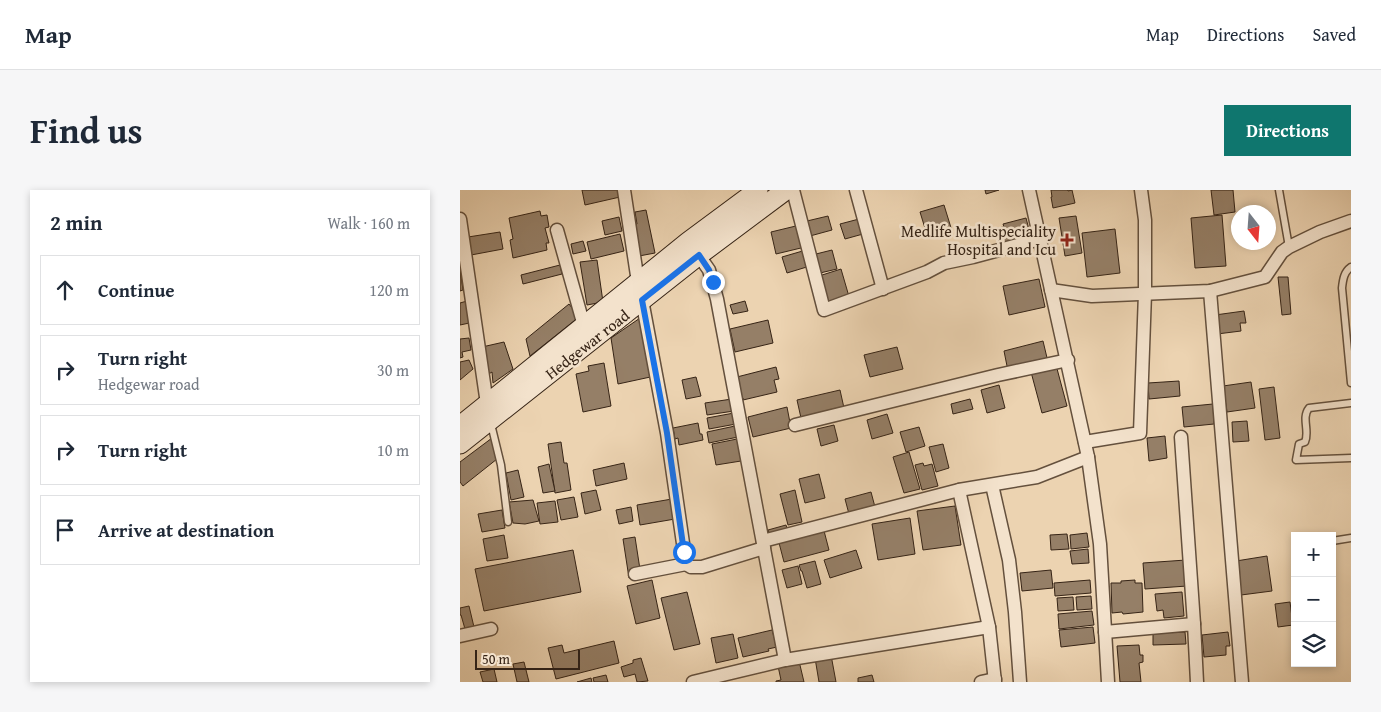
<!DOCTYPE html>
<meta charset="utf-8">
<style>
:root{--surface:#fff;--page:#f6f6f7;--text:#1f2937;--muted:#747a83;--line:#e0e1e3;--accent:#0f766e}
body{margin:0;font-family:"Gentium Book Plus",serif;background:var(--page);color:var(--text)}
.controls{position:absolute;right:15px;bottom:15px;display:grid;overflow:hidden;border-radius:0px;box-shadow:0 2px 8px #0003}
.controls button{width:45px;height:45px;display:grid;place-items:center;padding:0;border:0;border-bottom:1px solid var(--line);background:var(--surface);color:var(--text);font:25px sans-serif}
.compass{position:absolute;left:771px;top:15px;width:45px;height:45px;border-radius:50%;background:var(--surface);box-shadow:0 2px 8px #0003;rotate:163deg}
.scale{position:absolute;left:15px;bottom:12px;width:105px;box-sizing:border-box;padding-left:5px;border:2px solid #362416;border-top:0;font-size:14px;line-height:18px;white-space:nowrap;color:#362416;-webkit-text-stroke:4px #f3e2cc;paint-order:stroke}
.stop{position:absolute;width:15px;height:15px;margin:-11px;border:4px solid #1a73e8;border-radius:50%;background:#fff}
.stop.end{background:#1a73e8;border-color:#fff;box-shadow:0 1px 5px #0008}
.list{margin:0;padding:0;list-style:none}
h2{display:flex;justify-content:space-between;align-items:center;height:65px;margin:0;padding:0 20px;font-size:21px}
h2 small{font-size:16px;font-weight:400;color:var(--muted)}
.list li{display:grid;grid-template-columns:32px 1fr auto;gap:15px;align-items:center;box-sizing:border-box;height:70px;margin:0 10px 10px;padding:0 10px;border:1px solid var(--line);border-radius:0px}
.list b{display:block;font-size:19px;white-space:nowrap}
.list p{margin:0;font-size:16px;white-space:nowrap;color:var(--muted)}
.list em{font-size:16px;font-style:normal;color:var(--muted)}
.icon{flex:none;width:28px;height:28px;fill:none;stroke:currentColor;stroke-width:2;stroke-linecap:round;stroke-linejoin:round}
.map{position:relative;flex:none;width:891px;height:492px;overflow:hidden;border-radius:0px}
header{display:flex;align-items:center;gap:30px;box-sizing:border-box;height:70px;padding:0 25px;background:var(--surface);border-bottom:1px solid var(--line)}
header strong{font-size:24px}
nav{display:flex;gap:28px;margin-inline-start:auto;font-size:18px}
.intro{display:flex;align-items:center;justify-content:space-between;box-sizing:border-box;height:120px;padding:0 30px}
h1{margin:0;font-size:35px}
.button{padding:12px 22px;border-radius:0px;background:var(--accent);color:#fff;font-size:18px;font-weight:700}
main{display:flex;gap:30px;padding:0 30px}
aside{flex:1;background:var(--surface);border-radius:0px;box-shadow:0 2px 8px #0003}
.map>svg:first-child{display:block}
.building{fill:#957f67;stroke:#362416}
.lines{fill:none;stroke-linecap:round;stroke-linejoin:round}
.lane-casing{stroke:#64503d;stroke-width:9}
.street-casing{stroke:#64503d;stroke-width:15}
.secondary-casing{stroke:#362416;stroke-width:21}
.lane{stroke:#f3e2cc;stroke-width:6}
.street{stroke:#f3e2cc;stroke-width:12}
.secondary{stroke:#f3e2cc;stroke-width:19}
.route{stroke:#1a73e8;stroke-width:6}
.poi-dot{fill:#8f2418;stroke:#f3e2cc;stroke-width:2}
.labels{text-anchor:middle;stroke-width:5;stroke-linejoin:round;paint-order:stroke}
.poi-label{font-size:16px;fill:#362416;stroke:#f3e2cc;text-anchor:end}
.street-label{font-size:16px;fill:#362416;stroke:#f3e2cc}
</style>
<header>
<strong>Map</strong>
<nav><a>Map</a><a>Directions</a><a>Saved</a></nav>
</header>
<div class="intro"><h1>Find us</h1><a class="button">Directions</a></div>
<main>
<aside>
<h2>2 min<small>Walk · 160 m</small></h2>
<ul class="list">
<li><svg class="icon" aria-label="ahead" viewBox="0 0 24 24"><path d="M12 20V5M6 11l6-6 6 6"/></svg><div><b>Continue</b></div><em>120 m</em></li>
<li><svg class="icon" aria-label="right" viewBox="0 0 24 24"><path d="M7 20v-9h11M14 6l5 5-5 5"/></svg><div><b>Turn right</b><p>Hedgewar road</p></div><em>30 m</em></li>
<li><svg class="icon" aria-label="right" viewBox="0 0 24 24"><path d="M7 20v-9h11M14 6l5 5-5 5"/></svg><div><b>Turn right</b></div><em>10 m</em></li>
<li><svg class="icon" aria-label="arrive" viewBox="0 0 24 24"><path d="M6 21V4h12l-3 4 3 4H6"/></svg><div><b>Arrive at destination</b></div></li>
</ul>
</aside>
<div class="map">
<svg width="891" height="492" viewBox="0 0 891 492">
<rect width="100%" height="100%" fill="#ecd3b1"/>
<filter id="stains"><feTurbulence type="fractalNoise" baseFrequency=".004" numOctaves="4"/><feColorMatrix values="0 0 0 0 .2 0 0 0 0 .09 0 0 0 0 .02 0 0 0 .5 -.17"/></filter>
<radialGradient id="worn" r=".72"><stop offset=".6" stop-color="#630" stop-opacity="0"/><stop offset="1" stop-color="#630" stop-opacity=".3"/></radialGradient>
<g class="building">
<polygon points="122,0 159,0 160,7 125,15"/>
<polygon points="525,0 539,0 526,4"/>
<polygon points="591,0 608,0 608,1 612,0 615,13 593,18 591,7 592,7"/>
<polygon points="751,0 773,0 775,22 754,25"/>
<polygon points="484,15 492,41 468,48 460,22"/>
<polygon points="186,20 195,63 179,66 173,35 177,34 175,22"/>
<polygon points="80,21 81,26 87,25 89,37 85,38 89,53 86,53 87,60 53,68 50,50 53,49 49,28"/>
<polygon points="762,25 766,76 735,78 731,28"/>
<polygon points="368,26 372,40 350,46 347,31"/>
<polygon points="616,26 622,63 605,66 599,28"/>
<polygon points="159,27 162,41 145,45 142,31"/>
<polygon points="566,28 571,47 541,55 537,38 544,37 543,34"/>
<polygon points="399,29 403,44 385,49 380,34"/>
<polygon points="340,35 345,57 316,64 311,42"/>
<polygon points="655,39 660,83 627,87 622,43"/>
<polygon points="40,42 43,59 11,65 8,47"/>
<polygon points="160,44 164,61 131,69 127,52"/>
<polygon points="123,51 126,61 113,64 111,54"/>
<polygon points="346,60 350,76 327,83 322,67"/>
<polygon points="372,60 377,79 360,83 356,64"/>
<polygon points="137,70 143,112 127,115 120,72"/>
<polygon points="100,75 102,84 63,94 61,85"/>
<polygon points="0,79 3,100 0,101"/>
<polygon points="381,79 390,110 368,117 359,86"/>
<polygon points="818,87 828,87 831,124 822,125"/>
<polygon points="579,89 585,117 549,125 543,96"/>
<polygon points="7,111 14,132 0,135 0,113"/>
<polygon points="285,111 288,121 273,124 270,115"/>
<polygon points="109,114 119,127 70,166 66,149"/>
<polygon points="784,121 786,133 780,133 781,141 757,144 755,125"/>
<polygon points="183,126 195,186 158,194 151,148"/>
<polygon points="308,130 313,153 275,162 270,139"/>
<polygon points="9,148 11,160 2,162 3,167 0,168 0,149"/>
<polygon points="583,151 588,172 548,181 544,161"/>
<polygon points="44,152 53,179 33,193 32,182 27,185 22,157"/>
<polygon points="437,157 443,179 410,187 404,165"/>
<polygon points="9,170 13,179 0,190 0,172"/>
<polygon points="144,173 151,216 123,222 116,184 129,181 128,176"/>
<polygon points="596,175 607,216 582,223 571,182"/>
<polygon points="316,177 319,189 314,190 317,202 283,210 283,208 278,209 273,188"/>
<polygon points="236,187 241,206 226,209 222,190"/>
<polygon points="719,191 720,206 689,209 688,193"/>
<polygon points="791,192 795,218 767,222 763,196"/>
<polygon points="539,195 545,218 527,223 521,200"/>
<polygon points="814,197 820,248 805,250 799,199"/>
<polygon points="380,200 384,218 341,228 337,210"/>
<polygon points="272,209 274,221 247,225 245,213"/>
<polygon points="510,209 513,219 493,224 491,214"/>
<polygon points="753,214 754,234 724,237 722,217"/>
<polygon points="327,217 331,238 293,247 288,227"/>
<polygon points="274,223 276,234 249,239 247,228"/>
<polygon points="427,224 433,243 412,249 407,230"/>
<polygon points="787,231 789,251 773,252 772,232"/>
<polygon points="238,233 240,244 242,244 243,250 219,255 218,248 215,249 213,238"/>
<polygon points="374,235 378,251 361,256 357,239"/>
<polygon points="275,236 278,247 249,253 247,242"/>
<polygon points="459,237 465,256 446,262 440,242"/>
<polygon points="705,246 707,268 689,271 687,248"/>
<polygon points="32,248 37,269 3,296 0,292 0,272"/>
<polygon points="277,249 281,271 256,275 252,254"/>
<polygon points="101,252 104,273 107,273 111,300 95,303 88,254"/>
<polygon points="483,254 489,278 476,282 469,257"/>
<polygon points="449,262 460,299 444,303 433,267"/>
<polygon points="164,273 167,289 136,296 133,280"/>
<polygon points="463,273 464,276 472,274 478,296 462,300 455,275"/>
<polygon points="89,274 95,301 83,303 78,277"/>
<polygon points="58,280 64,307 51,310 46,283"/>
<polygon points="359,284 365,308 345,313 339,289"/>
<polygon points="136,300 141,320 125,324 121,303"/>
<polygon points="335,300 342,332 328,335 320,304"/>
<polygon points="411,302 415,317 389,324 385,309"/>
<polygon points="114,307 118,327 101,330 97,310"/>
<polygon points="212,309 215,329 180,335 177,315"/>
<polygon points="73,310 79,331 65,334 53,333 49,312"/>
<polygon points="95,311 98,332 80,334 77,313"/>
<polygon points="495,316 501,355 463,360 457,321"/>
<polygon points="171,317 173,331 159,334 156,320"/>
<polygon points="42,320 45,338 22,342 18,324"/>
<polygon points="450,328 455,364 418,370 412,334"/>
<polygon points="326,335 328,342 311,348 308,340"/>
<polygon points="363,337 369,360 324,372 318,349"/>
<polygon points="627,343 629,357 611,359 610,345"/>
<polygon points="607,344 609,359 591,360 590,345"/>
<polygon points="44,345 48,368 27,371 23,349"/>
<polygon points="175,347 181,386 169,388 163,349"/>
<polygon points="628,359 629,373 612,374 610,361"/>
<polygon points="113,360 121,402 24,421 15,379"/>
<polygon points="396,360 402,378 370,388 364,370"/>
<polygon points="807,366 812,401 781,405 776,371"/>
<polygon points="726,370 727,396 685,399 683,373"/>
<polygon points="355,371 361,394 347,398 342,381 341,381 339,375"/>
<polygon points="338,376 342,394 327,398 322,380"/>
<polygon points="591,380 593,398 562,401 560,383"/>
<polygon points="192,390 200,428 176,434 167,396"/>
<polygon points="630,390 631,403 595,406 594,393"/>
<polygon points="675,390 675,393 682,393 683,422 663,424 662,422 652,423 651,393 661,393 661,391"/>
<polygon points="227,402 240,454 214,460 201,408"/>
<polygon points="722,402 724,426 704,428 703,420 697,421 695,404"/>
<polygon points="631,406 632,419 617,420 616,407"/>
<polygon points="613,407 614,420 598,421 597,408"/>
<polygon points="830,412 833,435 818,437 815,414"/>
<polygon points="9,416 14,437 5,439 1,425 0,425 0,418"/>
<polygon points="632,421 634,435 599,439 598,424"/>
<polygon points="633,437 635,453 601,457 599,440"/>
<polygon points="312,440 317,457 308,459 309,461 283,467 278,448"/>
<polygon points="725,442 726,454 693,455 693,443"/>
<polygon points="768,442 770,456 766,456 766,465 744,467 742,445"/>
<polygon points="273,444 278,468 256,473 251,448"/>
<polygon points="154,451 159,473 96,489 88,458 102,455 104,463"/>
<polygon points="679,455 680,465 683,465 683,472 679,473 681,492 660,492 657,456"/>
<polygon points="371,465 376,492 359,492 355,468"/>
<polygon points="181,468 188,491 177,492 175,484 164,487 161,477 173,473 173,470"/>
<polygon points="339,471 344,492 316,492 316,491 321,490 318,476"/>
<polygon points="64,472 69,492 57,492 53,474"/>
<polygon points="34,479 37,492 23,492 20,482"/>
<polygon points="146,485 148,492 134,492 133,488"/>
<polygon points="412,485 414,492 398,492 398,488"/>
<polygon points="131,488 132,492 117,492"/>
</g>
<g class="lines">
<defs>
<g id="lane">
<polyline points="819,0 829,57"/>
<path d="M891,77C884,82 883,89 882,98L891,193"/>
<path d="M891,213L849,218C841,228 850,241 845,252L839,254L836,270L891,268"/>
<polyline points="31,234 41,275 48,332"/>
<polyline points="872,351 891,348"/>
</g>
<g id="street">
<polyline points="164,0 178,92"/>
<polyline points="333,0 364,120 467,82 484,73 513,67 580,49"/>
<polyline points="396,0 423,99"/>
<polyline points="569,0 628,267 640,354 648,492"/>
<polyline points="0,29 27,214"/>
<polyline points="97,40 124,136"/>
<polyline points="235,60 249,80 257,109 325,470"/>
<polyline points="591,100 632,106 750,101 805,87 822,62 829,57 860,42 891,31"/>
<polyline points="750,101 782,492"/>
<polyline points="182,110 207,243 226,374 231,377 242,377 304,358"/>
<polyline points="335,235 538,185 608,170"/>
<polyline points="721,247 734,434"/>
<polyline points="625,252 680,243 685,103 685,30 681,0"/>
<polyline points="532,295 549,370 555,422 560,492"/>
<polyline points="499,300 529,437 535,492"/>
<polyline points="303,351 499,300 577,287 628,267"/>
<polyline points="175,384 226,374"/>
<polyline points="645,442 734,434 737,492"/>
<polyline points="0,446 31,439"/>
<polyline points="233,492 325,470 529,437"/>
<polyline points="521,492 535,489"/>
</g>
<g id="secondary">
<polyline points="0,236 228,52 298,0"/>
<polyline points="0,254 239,65 326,0"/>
</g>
</defs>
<use href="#lane" class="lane-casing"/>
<use href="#street" class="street-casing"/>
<use href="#secondary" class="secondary-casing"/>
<use href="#lane" class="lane"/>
<use href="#street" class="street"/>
<use href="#secondary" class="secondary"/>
</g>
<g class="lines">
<polyline class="route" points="224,362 207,243 182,110 239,65 249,80 253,92"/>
</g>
<path class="poi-dot" d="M604.5 42.5h5v5h5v5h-5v5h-5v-5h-5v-5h5z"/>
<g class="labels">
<g class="poi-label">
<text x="596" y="47">Medlife Multispeciality<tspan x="596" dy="18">Hospital and Icu</tspan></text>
</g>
<g class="street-label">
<text transform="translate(127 154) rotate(-38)" y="6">Hedgewar road</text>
</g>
</g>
<rect width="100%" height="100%" filter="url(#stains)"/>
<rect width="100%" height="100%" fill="url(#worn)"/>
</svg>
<div class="controls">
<button>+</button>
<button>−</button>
<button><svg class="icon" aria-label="layers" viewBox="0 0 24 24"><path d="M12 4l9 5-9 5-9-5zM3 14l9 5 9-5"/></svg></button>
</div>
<svg class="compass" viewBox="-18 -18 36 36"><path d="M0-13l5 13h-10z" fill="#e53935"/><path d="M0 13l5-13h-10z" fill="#747a83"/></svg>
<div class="scale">50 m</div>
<div class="stop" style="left:224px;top:362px"></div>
<div class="stop end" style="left:253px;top:92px"></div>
</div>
</main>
